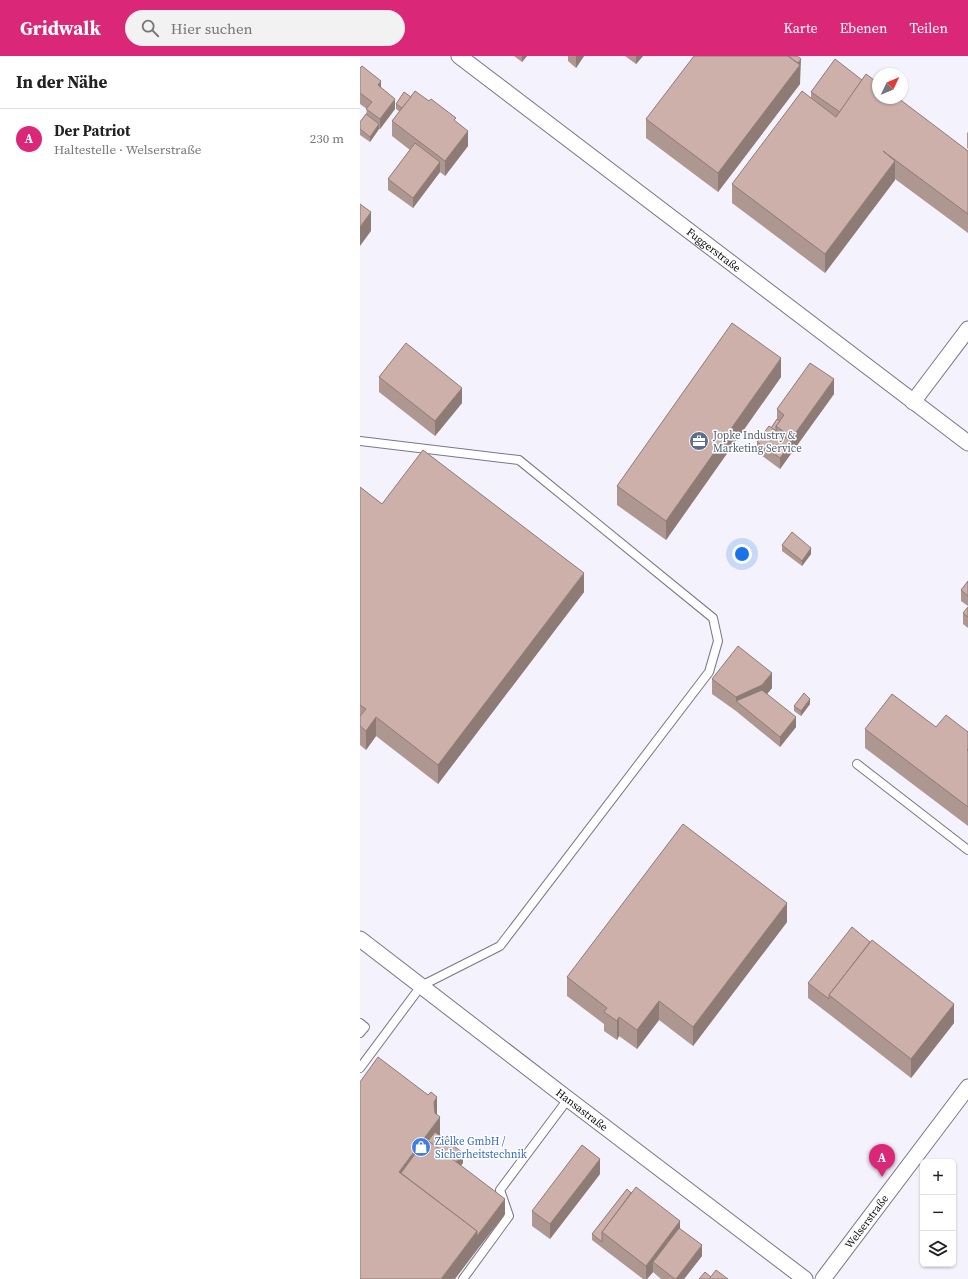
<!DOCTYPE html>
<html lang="de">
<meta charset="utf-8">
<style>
:root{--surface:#fff;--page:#f2f2f2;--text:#222;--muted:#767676;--line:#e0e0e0;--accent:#db2777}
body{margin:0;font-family:"Source Serif 4",serif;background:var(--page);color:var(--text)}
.controls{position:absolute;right:12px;bottom:12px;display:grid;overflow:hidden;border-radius:6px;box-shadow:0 1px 3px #0004}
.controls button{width:36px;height:36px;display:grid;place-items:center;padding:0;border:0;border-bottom:1px solid var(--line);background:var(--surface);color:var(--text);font:20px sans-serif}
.compass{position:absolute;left:512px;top:12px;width:36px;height:36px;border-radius:50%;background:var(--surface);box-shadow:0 1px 3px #0004;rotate:46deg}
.you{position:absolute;left:382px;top:498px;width:14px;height:14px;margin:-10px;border:3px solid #fff;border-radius:50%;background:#1a73e8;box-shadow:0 0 0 6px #1a73e833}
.badge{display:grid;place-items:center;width:26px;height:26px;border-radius:50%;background:var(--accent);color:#fff;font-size:13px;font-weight:700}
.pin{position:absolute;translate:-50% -33px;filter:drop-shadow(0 1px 2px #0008)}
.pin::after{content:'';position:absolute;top:21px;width:14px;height:12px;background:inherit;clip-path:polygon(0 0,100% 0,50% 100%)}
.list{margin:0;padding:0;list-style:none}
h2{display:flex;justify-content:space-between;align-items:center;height:52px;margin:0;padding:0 16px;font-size:17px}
h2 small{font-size:13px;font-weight:400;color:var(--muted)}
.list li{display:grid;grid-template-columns:26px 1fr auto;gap:12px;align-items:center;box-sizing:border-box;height:60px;padding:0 16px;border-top:1px solid var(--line)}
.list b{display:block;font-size:15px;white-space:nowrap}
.list p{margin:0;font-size:13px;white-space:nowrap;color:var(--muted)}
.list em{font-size:13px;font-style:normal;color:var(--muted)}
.icon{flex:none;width:22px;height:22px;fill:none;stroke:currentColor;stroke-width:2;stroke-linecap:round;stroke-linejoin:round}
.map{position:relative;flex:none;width:608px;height:1223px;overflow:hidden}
header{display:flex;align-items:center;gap:24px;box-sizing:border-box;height:56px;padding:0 20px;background:var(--accent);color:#fff}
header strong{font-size:19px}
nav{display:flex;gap:22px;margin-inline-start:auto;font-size:14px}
.search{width:280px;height:36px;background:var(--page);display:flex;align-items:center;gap:10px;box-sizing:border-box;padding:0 14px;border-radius:22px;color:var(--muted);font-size:15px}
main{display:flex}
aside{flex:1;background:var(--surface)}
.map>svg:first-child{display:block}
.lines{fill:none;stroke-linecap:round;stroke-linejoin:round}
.service-casing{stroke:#7a758b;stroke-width:10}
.minor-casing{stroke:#7a758b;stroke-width:17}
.service{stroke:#fff;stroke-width:8}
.minor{stroke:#fff;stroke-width:15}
.wall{fill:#af9791}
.shaded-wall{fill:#8f7b76}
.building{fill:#ccb0a9;stroke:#8f7b76}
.labels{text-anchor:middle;stroke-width:3;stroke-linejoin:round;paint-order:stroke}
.street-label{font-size:11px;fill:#0c0a12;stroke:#fff}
.service-label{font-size:11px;fill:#4e5e75;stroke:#fff;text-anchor:start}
.shop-label{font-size:11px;fill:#366cbe;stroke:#fff;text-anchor:start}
</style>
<header>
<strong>Gridwalk</strong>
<div class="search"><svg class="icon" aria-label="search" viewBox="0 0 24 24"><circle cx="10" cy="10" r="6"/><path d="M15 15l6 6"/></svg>Hier suchen</div>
<nav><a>Karte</a><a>Ebenen</a><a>Teilen</a></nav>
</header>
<main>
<aside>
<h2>In der Nähe<small></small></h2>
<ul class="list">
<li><span class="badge">A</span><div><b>Der Patriot</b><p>Haltestelle · Welserstraße</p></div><em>230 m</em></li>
</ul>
</aside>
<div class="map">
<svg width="608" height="1223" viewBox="0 0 608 1223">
<rect width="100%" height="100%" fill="#f4f2fc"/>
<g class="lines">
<defs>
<g id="service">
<polyline points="0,385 159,404 353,562 358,585 349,616 140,890 61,930 0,1012"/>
<polyline points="497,708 608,794"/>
<polyline points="0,967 5,971 0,977"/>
<polyline points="103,1223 149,1160 140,1134 208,1043"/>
</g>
<g id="minor">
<path id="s1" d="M99,0L608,387"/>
<polyline points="553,346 608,273"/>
<path id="s2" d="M0,883L208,1043L445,1223"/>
<path id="s3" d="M463,1223L608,1031"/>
</g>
</defs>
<use href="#service" class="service-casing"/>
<use href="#minor" class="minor-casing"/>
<use href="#service" class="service"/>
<use href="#minor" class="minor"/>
</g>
<g class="wall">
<polygon points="154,0 167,0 162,6"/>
<polygon points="208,0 224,0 216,12 208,5"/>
<polygon points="265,0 283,0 276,8"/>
<polygon points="0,12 21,32 35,53 20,73 19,73 10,86 0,79 0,66 6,58 7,53 0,48"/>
<polygon points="441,13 440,14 440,28 358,136 286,82 286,63"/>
<polygon points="502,24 608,95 608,177 535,123 535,124 465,217 372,147 372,128 451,42 451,36"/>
<polygon points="51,41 96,66 108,90 85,120 80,116 53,152 28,134 28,123 50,94 32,80 32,65 40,56 36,53 36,48"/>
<polygon points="608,76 608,93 607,92 607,77"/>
<polygon points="19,321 102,347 75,380 19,336"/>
<polygon points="421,321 306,484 257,449 257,430"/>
<polygon points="474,338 420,413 397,396 397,386 411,372 417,363 417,353"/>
<polygon points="0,431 22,448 224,536 78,728 16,680 6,694 0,689"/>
<polygon points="422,489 451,498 442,510 422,495"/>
<polygon points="608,525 608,550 601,545 601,534"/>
<polygon points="608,551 608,572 603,568 603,557"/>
<polygon points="352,623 412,632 407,638 436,671 420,691 376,655 352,638"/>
<polygon points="450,648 441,660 434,655 434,650"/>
<polygon points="576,671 608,676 608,770 505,692 505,673"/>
<polygon points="427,866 333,990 299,964 277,993 259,980 257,984 244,975 244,968 207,940 207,921"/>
<polygon points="448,927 594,967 551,1022 469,958 448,942"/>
<polygon points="240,1118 190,1183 172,1170 172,1155"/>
<polygon points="267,1133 320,1173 342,1200 324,1223 301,1223 293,1216 287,1223 283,1223 232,1184 232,1178"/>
</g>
<g class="shaded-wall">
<polygon points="162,0 167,0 162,6"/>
<polygon points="216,0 224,0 216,12"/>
<polygon points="276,0 283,0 276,8"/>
<polygon points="441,3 440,28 358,136 358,117"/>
<polygon points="21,25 21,35 18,29"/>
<polygon points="35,43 35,53 20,73 20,63"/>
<polygon points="19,68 19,73 10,86 10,81"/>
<polygon points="108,75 108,90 85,120 85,105"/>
<polygon points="535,105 535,124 465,217 465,198"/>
<polygon points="80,106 80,116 53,152 53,142"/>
<polygon points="11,156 11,175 0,190 0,171"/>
<polygon points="421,302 421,321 306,484 306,465"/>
<polygon points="474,323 474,338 420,413 420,402 432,386 432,382"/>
<polygon points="102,332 102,347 75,380 75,365"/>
<polygon points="451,492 451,498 442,510 442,505"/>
<polygon points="224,517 224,536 78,728 78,709"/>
<polygon points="412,617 412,632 402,644 376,645 376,641"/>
<polygon points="450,643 450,648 441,660 441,655"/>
<polygon points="16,661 16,680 6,694 6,675"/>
<polygon points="436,661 436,671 420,691 420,681"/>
<polygon points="427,847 427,866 333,990 333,971"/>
<polygon points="299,945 299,964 277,993 277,974"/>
<polygon points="594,948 594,967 551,1022 551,1003"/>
<polygon points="259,961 259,980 257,984 257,965"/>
<polygon points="77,1041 77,1060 74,1065 74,1046"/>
<polygon points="80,1061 80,1080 46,1125 39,1116"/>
<polygon points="103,1097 103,1107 94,1120 94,1109"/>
<polygon points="240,1103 240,1118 190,1183 190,1168"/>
<polygon points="145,1143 145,1158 117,1194 117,1180"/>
<polygon points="320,1165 320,1180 293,1206 293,1216 287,1223 286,1223 286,1210"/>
<polygon points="117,1175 117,1194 95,1223 81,1223"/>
<polygon points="342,1189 342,1200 324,1223 316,1223"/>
</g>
<g class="building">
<polygon points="334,0 428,0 440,9 358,117 286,63"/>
<polygon points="428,0 437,0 441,3 438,7"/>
<polygon points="475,3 502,24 480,56 451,36"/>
<polygon points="2,10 21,25 18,29 35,43 20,63 6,53 12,46 0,37 0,12"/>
<polygon points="506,18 518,27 518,42 538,42 608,95 608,158 523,95 535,105 465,198 372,128 442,35 476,61"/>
<polygon points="55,35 69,45 71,43 96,62 94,64 108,75 85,105 32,65"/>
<polygon points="44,36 51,41 42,52 36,48"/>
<polygon points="6,58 19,68 10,81 0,73 0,66"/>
<polygon points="55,87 80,106 53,142 28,123"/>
<polygon points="0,148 11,156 0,171"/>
<polygon points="372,267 421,302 306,465 257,430"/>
<polygon points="46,287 102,332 75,365 19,321"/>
<polygon points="450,307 474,323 432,382 416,370 424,359 417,353"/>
<polygon points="417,363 420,365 416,370 416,375 411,372"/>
<polygon points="409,370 432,386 420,402 397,386"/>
<polygon points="63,394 224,517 78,709 16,661 6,675 0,670 0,660 6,653 0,649 0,431 22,448"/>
<polygon points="432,476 451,492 442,505 422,489"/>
<polygon points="608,525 608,540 601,534"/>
<polygon points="608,551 608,561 603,557"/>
<polygon points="378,590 412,617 402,629 376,641 352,623"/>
<polygon points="402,634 436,661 420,681 376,645"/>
<polygon points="444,637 450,643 441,655 434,650"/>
<polygon points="532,638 576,671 586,659 608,676 608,693 607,694 608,695 608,751 505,673"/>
<polygon points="323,768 427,847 333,971 299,945 277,974 259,961 257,965 244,956 247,952 207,921"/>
<polygon points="492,871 510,886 469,939 469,943 448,927"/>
<polygon points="512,884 594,948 551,1003 469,939"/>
<polygon points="18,1001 68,1039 71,1036 77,1041 74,1046 75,1057 80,1061 39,1116 117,1175 81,1223 0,1223 0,1026"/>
<polygon points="75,1076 85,1083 87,1080 96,1087 94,1090 103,1097 96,1106 68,1085"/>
<polygon points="66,1083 145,1143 117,1180 117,1175 41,1117"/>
<polygon points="222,1089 240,1103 190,1168 172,1155"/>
<polygon points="276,1131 320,1165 286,1210 242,1176"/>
<polygon points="267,1133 271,1137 242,1176 242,1186 232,1178"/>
<polygon points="319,1172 342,1189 316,1223 315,1223 293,1206"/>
<polygon points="356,1214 368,1223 349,1223"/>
<polygon points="345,1216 351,1221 349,1223 339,1223"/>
</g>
<defs>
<symbol id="office-disc" viewBox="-11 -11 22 22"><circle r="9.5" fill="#5c6f8a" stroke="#fff"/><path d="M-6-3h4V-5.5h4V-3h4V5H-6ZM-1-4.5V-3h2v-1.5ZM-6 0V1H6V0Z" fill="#fff"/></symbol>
<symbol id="shop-disc" viewBox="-11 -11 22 22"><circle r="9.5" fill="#3f7fe0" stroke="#fff"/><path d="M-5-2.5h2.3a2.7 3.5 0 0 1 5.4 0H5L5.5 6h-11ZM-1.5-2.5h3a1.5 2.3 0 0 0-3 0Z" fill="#fff"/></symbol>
</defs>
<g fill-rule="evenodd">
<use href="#office-disc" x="328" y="374" width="22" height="22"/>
<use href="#shop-disc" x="50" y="1080" width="22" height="22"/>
</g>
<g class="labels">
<g class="street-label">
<text dy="4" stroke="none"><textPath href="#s1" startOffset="320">Fuggerstraße</textPath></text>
<text dy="4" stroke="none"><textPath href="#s2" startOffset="280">Hansastraße</textPath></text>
<text dy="4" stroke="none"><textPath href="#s3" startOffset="72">Welserstraße</textPath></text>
</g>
<g class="service-label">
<text x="353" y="383">Jopke Industry &amp;<tspan x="353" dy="13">Marketing Service</tspan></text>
</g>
<g class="shop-label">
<text x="75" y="1089">Zielke GmbH /<tspan x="75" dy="13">Sicherheitstechnik</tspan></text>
</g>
</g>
</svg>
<div class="controls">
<button>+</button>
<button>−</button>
<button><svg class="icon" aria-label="layers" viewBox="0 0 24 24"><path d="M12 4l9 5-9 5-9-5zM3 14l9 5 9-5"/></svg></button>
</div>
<svg class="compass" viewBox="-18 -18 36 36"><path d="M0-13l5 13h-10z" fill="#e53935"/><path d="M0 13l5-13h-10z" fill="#767676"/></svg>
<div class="you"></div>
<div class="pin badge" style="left:522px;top:1121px">A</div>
</div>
</main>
